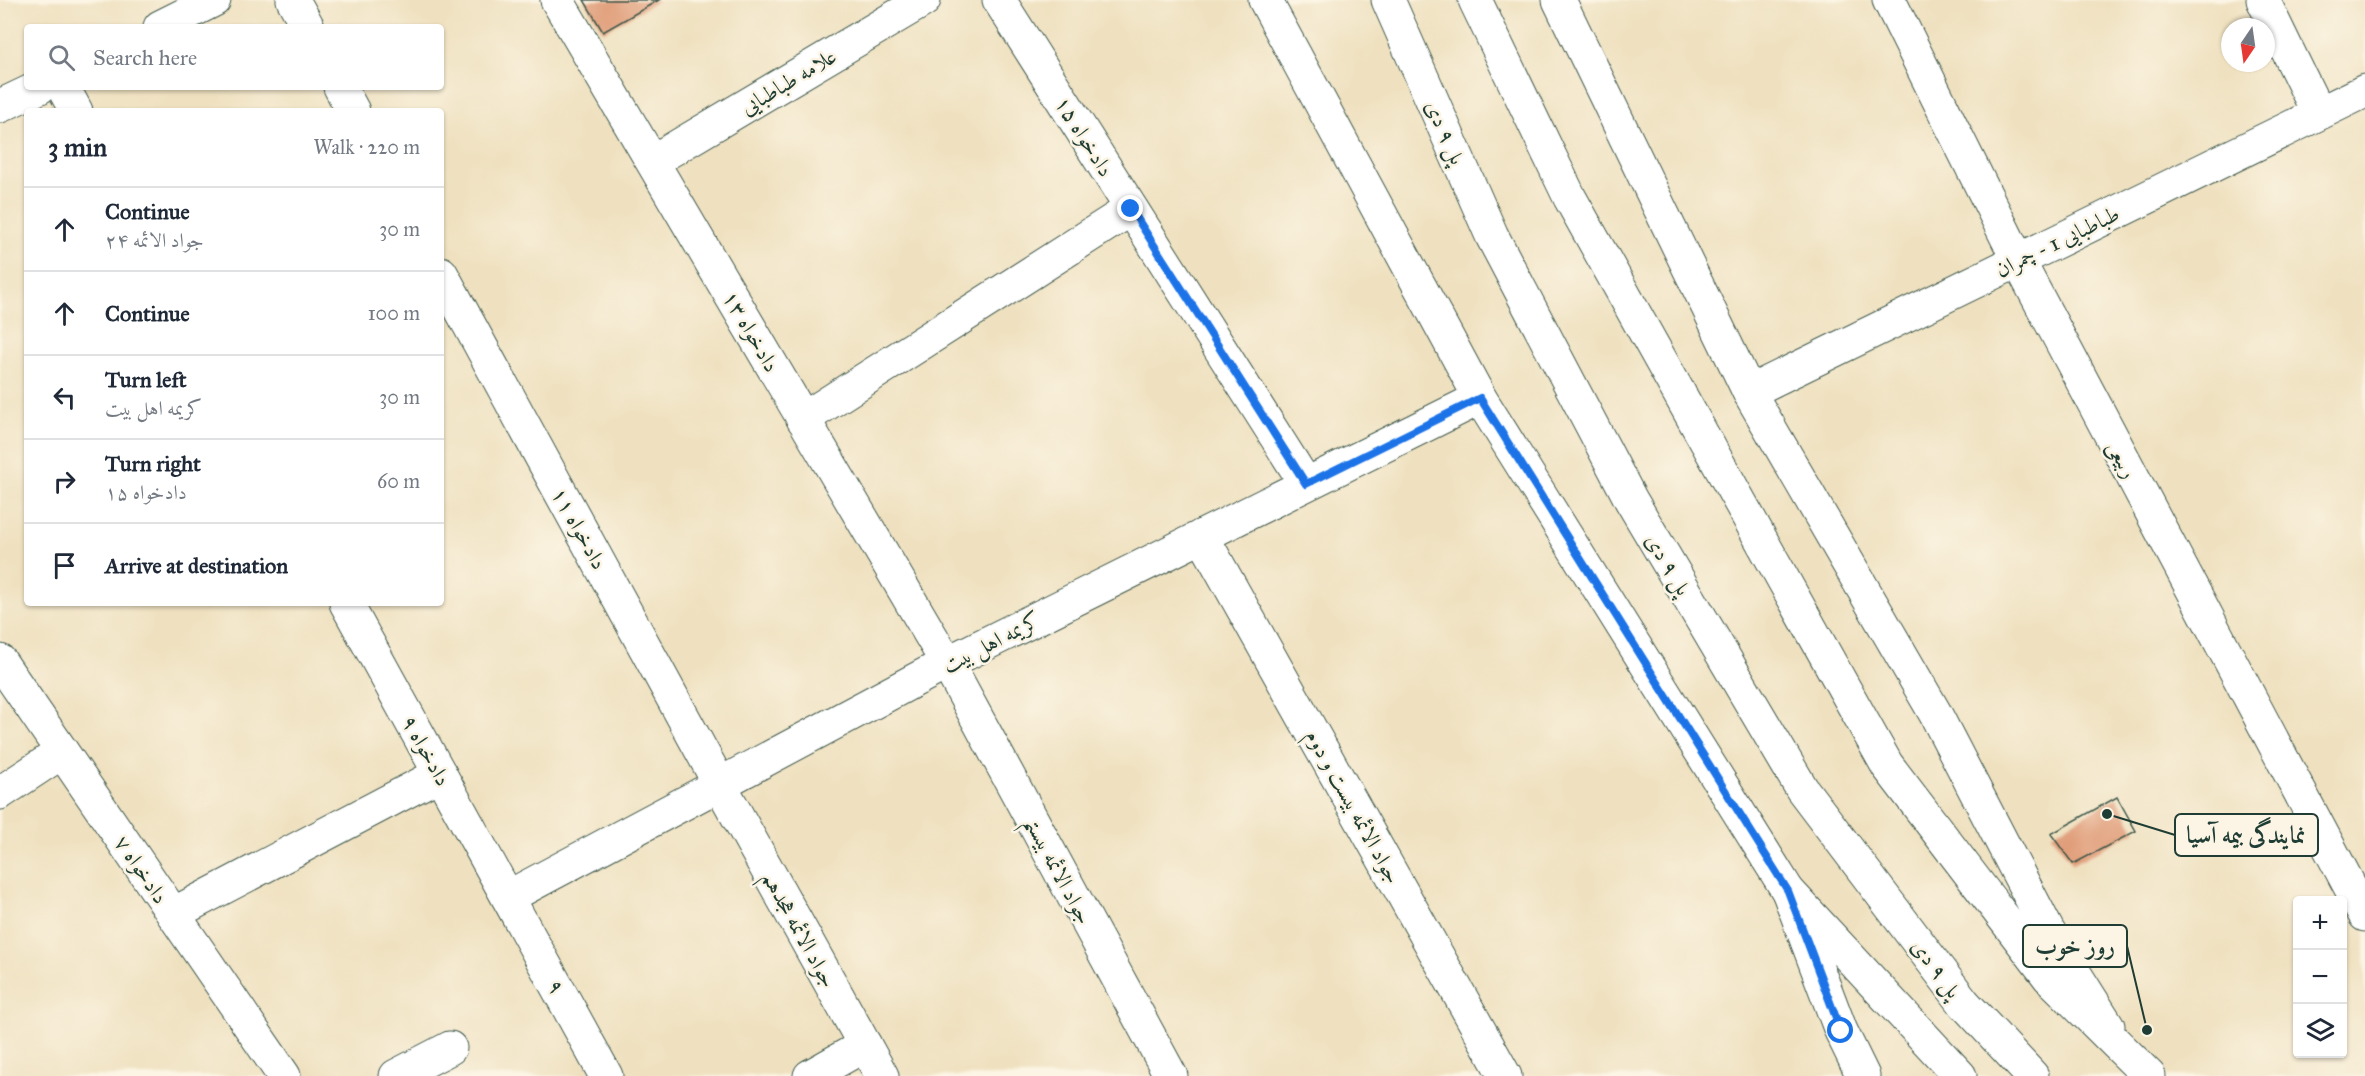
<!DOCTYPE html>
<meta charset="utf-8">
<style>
:root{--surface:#fff;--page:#f6f6f7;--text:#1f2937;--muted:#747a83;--line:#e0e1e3}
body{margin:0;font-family:"IM FELL Great Primer",Amiri,serif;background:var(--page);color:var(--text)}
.controls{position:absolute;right:18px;bottom:18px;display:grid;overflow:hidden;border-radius:6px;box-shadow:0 2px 4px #0004}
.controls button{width:54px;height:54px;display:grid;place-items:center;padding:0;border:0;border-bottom:2px solid var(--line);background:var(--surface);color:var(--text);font:30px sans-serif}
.compass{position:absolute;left:2221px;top:18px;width:54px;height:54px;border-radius:50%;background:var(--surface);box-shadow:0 2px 4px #0004;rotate:193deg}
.stop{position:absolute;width:18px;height:18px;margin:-14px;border:4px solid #1a73e8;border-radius:50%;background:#fff}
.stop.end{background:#1a73e8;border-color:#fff;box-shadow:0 2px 6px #0008}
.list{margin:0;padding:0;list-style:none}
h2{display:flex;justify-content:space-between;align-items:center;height:78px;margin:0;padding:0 24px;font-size:26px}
h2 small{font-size:20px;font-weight:400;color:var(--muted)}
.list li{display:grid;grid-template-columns:39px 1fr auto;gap:18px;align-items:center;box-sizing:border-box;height:84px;padding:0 24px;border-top:2px solid var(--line)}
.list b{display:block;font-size:22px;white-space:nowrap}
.list p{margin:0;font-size:20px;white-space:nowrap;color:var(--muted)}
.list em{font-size:20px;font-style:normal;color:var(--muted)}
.icon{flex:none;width:33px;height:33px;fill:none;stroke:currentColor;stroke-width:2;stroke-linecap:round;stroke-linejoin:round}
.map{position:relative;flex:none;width:2365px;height:1076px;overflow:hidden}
.search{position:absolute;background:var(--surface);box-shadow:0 2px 4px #0004;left:24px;top:24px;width:420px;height:66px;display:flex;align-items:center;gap:15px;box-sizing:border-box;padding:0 21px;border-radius:6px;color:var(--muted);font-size:22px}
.panel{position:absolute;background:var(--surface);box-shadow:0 2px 4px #0004;left:24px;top:108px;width:420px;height:498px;border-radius:6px}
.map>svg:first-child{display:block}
.building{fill:#e09c78}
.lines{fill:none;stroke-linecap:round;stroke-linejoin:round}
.minor-casing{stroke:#3e5649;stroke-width:35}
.tertiary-casing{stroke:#3e5649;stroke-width:35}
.secondary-casing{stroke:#3e5649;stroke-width:35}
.primary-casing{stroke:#3e5649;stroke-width:35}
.minor{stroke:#fff;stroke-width:33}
.tertiary{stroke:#fff;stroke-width:33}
.secondary{stroke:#fff;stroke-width:33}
.primary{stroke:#fff;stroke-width:33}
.route{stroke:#1a73e8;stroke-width:8}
.labels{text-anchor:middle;stroke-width:5;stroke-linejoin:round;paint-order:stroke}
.street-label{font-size:22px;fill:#1f3d34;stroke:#fcf5e5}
.leader{fill:none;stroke:#1f3d34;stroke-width:2}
.callout-dot{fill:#1f3d34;stroke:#fcf5e5;stroke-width:2}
.callout{fill:#fcf5e5;stroke:#1f3d34;stroke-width:2}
.callout-label{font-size:24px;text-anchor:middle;font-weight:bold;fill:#1f3d34}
</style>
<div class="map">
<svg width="2365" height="1076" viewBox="0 0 2365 1076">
<rect width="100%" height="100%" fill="#fcf5e5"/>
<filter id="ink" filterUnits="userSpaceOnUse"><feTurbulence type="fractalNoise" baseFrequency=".0167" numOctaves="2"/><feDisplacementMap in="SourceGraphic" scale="12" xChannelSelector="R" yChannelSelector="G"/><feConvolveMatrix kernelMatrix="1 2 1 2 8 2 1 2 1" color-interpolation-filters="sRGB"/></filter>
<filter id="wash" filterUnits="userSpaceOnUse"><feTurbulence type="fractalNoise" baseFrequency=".008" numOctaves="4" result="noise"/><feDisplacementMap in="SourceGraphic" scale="24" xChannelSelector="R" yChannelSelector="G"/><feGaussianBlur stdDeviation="1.35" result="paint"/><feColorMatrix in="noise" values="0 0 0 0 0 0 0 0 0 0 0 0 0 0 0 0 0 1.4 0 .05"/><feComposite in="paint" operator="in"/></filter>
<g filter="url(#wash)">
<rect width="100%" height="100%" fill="#efe1c0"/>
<g id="blocks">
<g class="building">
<polygon points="584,0 659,0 603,32"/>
<polygon points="2117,797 2136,831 2073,864 2051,834"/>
</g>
</g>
</g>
<g filter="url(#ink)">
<use href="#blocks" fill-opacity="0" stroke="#3e5649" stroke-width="1.5"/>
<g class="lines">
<defs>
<g id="minor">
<polyline points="293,0 308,27"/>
<polyline points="557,0 947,663 1171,1076"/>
<polyline points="999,0 1306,484"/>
<polyline points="1889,0 2018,260 2365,915"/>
<polyline points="2263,0 2318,113"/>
<polyline points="63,87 76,111"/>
<polyline points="340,87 353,111"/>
<polyline points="653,161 924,0"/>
<polyline points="441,273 719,783 882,1076"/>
<polyline points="1749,392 2365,91"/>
<polyline points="803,419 1131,209"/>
<polyline points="1202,536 1505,1076"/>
<polyline points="346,603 606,1076"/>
<polyline points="0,661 284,1076"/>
<polyline points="0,793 62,752"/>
<polyline points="1788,891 1841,1031 1863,1076"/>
<polyline points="508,897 947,663 1480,398"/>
<polyline points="173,914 440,774"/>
<polyline points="396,1076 450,1048"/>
<polyline points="810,1076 865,1045"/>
</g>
<g id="tertiary">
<polyline points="160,27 214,0"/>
<polyline points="0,106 40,87"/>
</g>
<g id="secondary">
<polyline points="1265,0 1480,398 1788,891 1960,1076"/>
<polyline points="1559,0 1749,392 1935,713 2048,931 2108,1026"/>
</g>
<g id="primary">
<polyline points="1388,0 1492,236 1631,500 1802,789 1964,1003 2032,1076"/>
<polyline points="1475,0 1570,198 1887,765 2049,977 2149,1076"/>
</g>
</defs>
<use href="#minor" class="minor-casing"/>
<use href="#tertiary" class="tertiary-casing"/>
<use href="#secondary" class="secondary-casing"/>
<use href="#primary" class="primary-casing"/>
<use href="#minor" class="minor"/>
<use href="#tertiary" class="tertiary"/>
<use href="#secondary" class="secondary"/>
<use href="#primary" class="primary"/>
</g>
</g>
<g class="lines" filter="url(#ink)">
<polyline class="route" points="1131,209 1306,484 1480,398 1788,891 1841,1031"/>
</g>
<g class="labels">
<g class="street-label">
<text transform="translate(788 81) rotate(-31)" y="8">علامه طباطبایی</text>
<text transform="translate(1446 132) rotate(66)" y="8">پل ۹ دی</text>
<text transform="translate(1085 136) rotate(58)" y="8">دادخواه ۱۵</text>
<text transform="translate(2057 241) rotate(-26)" y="8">طباطبایی 1 - چمران</text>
<text transform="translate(752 331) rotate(60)" y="8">دادخواه ۱۳</text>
<text transform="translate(2123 459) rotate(62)" y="8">ربیعی</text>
<text transform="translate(580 528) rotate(61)" y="8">دادخواه ۱۱</text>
<text transform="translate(1669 564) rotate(59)" y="8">پل ۹ دی</text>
<text transform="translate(991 642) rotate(-27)" y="8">کریمه اهل بیت</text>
<text transform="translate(427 750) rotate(61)" y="8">دادخواه ۹</text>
<text transform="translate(1354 806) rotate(61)" y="8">جواد الائمه بیست و دوم</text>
<text transform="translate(142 869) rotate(56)" y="8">دادخواه ۷</text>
<text transform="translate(1059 870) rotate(62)" y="8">جواد الائمه بیستم</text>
<text transform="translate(800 929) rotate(61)" y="8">جواد الائمه هجدهم</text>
<text transform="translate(1937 968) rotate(53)" y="8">پل ۹ دی</text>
<text transform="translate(557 986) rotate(61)" y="8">۹</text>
</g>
</g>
<path class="leader" d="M2107 814L2175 835M2147 1030L2127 946"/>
<g class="callout-dot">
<circle cx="2107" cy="814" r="6"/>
<circle cx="2147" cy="1030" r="6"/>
</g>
<g class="callout">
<rect x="2175" y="814" width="143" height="42" rx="6"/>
<rect x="2023" y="925" width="104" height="42" rx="6"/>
</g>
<g class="callout-label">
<text x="2246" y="843">نمایندگی بیمه آسیا</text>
<text x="2075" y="954">روز خوب</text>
</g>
</svg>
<div class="controls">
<button>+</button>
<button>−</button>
<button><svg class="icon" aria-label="layers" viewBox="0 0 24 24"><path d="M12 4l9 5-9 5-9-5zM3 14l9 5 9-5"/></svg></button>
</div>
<svg class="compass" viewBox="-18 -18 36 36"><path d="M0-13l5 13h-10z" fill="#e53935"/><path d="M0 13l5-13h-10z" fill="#747a83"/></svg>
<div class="stop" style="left:1841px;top:1031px"></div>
<div class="stop end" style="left:1131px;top:209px"></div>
<div class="search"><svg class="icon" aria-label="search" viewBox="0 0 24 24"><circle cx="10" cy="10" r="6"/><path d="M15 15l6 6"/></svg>Search here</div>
<section class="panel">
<h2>3 min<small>Walk · 220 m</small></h2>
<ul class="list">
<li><svg class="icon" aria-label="ahead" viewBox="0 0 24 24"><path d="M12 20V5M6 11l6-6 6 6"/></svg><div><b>Continue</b><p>جواد الائمه ۲۴</p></div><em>30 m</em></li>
<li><svg class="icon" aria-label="ahead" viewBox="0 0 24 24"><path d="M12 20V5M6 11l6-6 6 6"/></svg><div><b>Continue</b></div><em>100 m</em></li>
<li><svg class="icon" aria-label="left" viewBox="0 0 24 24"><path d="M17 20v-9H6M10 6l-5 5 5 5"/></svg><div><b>Turn left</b><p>کریمه اهل بیت</p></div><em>30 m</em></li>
<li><svg class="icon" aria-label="right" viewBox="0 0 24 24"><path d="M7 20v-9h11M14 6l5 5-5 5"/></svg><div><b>Turn right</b><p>دادخواه ۱۵</p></div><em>60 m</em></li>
<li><svg class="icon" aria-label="arrive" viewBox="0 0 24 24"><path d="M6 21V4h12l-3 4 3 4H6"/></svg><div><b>Arrive at destination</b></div></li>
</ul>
</section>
</div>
